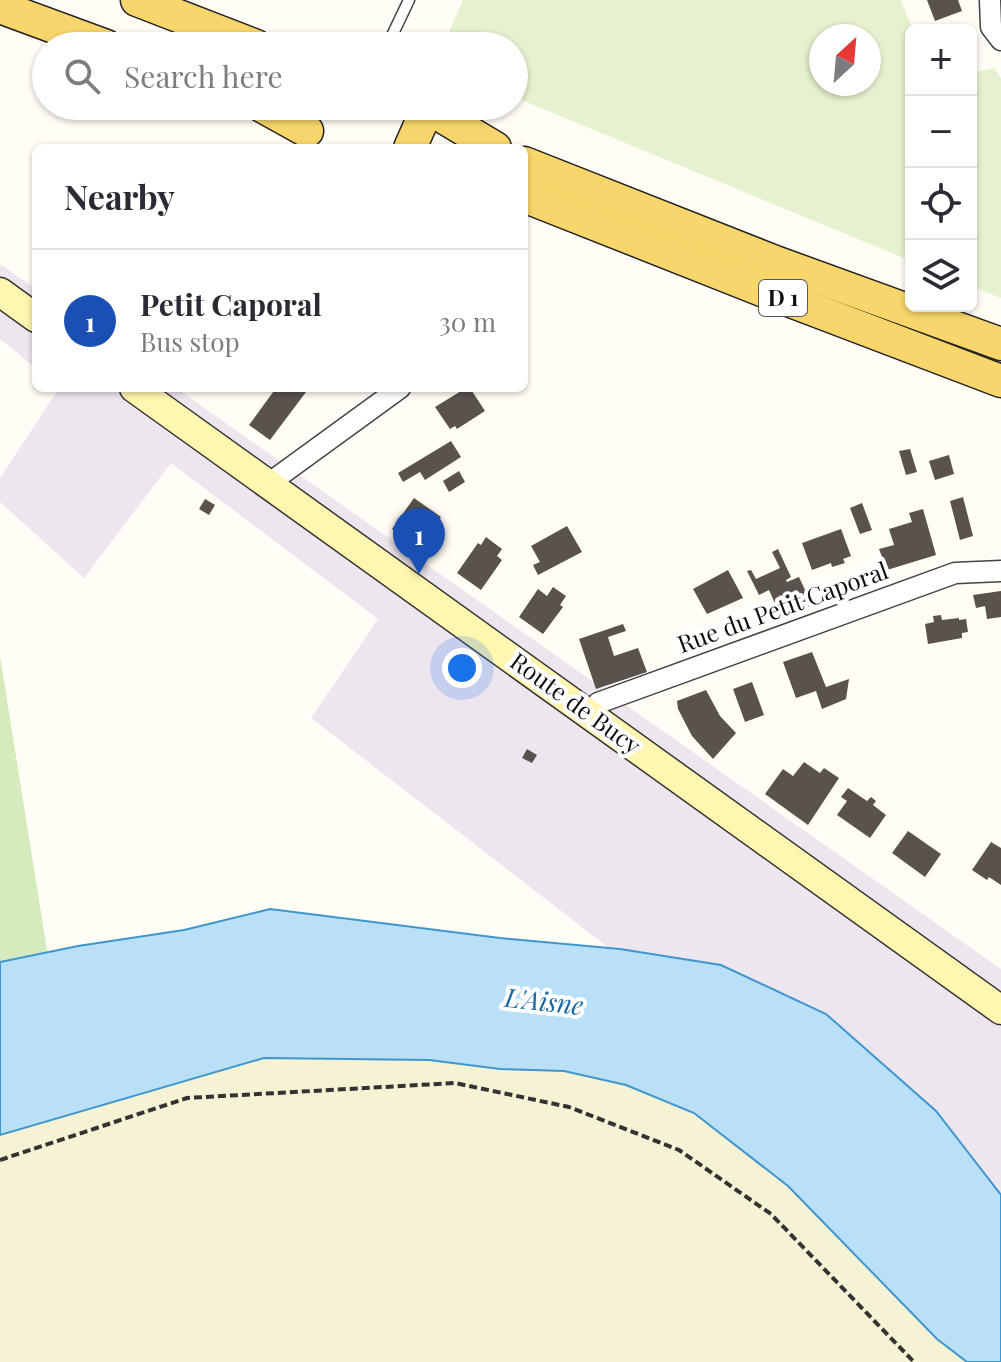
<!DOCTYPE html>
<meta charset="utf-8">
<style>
:root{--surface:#fff;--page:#f7f7f7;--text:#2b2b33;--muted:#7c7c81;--line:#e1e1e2;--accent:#0f766e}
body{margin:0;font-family:"Playfair Display",serif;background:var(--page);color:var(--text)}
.controls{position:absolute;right:24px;top:24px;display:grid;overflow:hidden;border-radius:12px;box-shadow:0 2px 6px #0004}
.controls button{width:72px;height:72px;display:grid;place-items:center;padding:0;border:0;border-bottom:2px solid var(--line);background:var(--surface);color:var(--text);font:40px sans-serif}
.compass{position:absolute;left:809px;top:24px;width:72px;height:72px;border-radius:50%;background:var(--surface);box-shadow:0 2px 6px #0004;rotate:26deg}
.you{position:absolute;left:462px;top:668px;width:28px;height:28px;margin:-20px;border:6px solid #fff;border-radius:50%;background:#1a73e8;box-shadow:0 0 0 12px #1a73e833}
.badge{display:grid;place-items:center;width:52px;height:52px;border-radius:50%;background:var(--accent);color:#fff;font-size:26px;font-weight:700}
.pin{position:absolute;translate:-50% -66px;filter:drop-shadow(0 2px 4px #0008)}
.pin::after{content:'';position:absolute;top:42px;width:28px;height:24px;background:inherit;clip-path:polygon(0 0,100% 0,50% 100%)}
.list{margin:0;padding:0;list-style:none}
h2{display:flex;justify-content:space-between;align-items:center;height:104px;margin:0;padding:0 32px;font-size:34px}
h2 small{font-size:26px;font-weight:400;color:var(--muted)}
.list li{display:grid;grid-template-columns:52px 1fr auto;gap:24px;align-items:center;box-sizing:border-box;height:144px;padding:0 32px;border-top:2px solid var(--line)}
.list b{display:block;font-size:30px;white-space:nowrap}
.list p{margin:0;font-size:26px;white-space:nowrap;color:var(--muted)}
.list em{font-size:26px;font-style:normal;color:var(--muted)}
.icon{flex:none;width:44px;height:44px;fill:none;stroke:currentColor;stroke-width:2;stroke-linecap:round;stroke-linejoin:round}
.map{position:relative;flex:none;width:1001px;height:1362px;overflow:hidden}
.search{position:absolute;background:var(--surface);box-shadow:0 2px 6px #0004;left:32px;top:32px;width:496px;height:88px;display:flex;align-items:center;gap:20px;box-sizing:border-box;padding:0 28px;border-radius:44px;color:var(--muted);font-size:30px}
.panel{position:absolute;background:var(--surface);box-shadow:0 2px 6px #0004;left:32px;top:144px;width:496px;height:248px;border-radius:12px}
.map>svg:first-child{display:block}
.industrial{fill:#eee6ef}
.farmland{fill:#f6f3d4}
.green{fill:#d5ebbd}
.pitch{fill:#e6f2cf;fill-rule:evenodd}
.water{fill:#b9e0f7;stroke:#3f96cf;stroke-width:2}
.building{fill:#5a524d}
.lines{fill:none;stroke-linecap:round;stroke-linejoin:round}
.service-casing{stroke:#444;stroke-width:13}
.minor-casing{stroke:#444;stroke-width:23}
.secondary-casing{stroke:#333;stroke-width:31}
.primary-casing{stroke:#222;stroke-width:35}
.path{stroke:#333;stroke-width:4;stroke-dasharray:8 4;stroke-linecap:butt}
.service{stroke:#fff;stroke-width:10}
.minor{stroke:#fff;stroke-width:20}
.secondary{stroke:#fff6b0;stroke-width:28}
.primary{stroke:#f9d66b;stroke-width:32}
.labels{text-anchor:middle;stroke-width:8;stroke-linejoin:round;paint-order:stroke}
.shield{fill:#fff;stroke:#585858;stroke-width:2}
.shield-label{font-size:22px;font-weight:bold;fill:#111}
.street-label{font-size:24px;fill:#111;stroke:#fff}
.water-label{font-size:26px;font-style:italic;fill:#1768a6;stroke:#fff}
</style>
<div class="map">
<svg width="1001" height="1362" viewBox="0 0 1001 1362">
<rect width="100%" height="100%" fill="#fffdf5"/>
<g class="industrial">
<polygon points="0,264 36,289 36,368 0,339"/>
<polygon points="59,388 176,388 1001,969 1001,1216 653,982 311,718 378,619 171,463 84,578 0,502 0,478"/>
</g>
<polygon class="farmland" points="653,982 1001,1362 0,1362 0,1012"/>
<polygon class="green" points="0,656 53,988 0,1012"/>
<g class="pitch">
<path d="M463,0H901L913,30H911V261L514,97V46H443ZM821,36H869V84H821Z"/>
<polygon points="994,68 1001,78 1001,298 971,286 971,73"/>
</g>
<polygon class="water" points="270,909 500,938 620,949 721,965 826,1014 936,1111 1001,1195 1001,1362 967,1362 937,1339 788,1186 694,1113 626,1085 564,1071 500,1069 429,1060 264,1058 0,1135 0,962 78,946 184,930"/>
<g class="building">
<polygon points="927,0 958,0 962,11 935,21"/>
<polygon points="276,388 309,388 270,440 249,425"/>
<polygon points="466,388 470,388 485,411 457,429 455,426 450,429 435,407"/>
<polygon points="451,441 461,457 425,480 420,472 403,482 398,473"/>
<polygon points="910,449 917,472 906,475 899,451"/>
<polygon points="949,455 954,474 935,480 929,461"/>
<polygon points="459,471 465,482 449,492 443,481"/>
<polygon points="963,497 973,536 960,540 950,501"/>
<polygon points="414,498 441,517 419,548 392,529"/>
<polygon points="205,499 215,505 209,515 199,509"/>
<polygon points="862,503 872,530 860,534 850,508"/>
<polygon points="923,509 936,555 887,570 879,549 894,545 889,529 912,522 909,513"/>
<polygon points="567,526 582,552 538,575 533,565 540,562 531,546"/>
<polygon points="841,529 851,556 843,559 845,563 832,567 831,563 812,570 802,543"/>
<polygon points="486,537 502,549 497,556 502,560 481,590 457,573 478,543 481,545"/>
<polygon points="778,549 791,577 786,580 787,582 799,577 812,605 782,619 769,590 759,595 747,571 751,570 756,579 780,568 772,552"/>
<polygon points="728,570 743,598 707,614 693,589"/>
<polygon points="553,587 566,596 560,605 563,607 543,634 519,617 538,589 547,596"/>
<polygon points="1001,591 1001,617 987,619 985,606 976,608 973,595"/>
<polygon points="941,615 942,620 959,618 959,620 966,619 968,632 962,633 962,638 928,644 925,624 934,622 933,616"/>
<polygon points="623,624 626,631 608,637 614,656 638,648 647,672 596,689 579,639"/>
<polygon points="812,652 826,687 849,679 846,699 822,709 816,691 796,698 783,662"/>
<polygon points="752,682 764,715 745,722 733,689"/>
<polygon points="706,690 720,716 736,733 713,759 692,736 678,709 677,701"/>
<polygon points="527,749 537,755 532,763 522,758"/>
<polygon points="804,762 820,773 824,768 839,778 808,825 765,794 783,769 793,776"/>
<polygon points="848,788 867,801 871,797 876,801 873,805 886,815 870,838 837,815 847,801 841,797"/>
<polygon points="908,831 941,854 925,877 892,853"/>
<polygon points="991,842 1001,848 1001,885 989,877 987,880 972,870"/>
</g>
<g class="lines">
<defs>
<polyline id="service" points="387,46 409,0"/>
<g id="minor">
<polyline points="990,0 991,27 1001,40"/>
<polyline points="268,484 400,388"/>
<polyline points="589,714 598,703 955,573 1001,571"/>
</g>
<g id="secondary">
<polyline points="0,292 36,318"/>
<polyline points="134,388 1001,1010"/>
</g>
<g id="primary">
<polyline points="137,0 256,46"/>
<polyline points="0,7 106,46"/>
<polyline points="262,106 307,131"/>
<polyline points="425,106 495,148"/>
<polyline points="410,148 421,123 420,106"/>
<polyline points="524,163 775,262 1001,344"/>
<polyline points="524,196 767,292 1001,381"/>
</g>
</defs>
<use href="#service" class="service-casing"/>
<use href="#minor" class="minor-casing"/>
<use href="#secondary" class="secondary-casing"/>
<use href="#primary" class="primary-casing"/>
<polyline class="path" points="0,1160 187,1098 455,1083 569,1107 679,1150 771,1214 914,1362"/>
<use href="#service" class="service"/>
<use href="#minor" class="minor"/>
<use href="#secondary" class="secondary"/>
<use href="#primary" class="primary"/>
</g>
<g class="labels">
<rect class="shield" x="759" y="280" width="48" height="36" rx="6"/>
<g class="shield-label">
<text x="783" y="306">D 1</text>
</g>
<g class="street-label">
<text transform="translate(783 608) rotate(-20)" y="8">Rue du Petit Caporal</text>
<text transform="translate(575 704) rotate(36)" y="8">Route de Bucy</text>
</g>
<g class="water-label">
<text transform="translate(544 1002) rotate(6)" y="9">L'Aisne</text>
</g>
</g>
</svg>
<div class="controls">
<button>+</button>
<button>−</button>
<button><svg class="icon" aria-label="locate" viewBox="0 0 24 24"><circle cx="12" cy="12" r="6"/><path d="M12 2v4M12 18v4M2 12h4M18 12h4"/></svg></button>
<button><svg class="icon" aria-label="layers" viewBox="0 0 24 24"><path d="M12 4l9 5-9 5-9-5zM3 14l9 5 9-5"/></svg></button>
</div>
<svg class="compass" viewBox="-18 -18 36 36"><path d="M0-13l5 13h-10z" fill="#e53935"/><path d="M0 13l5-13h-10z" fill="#7c7c81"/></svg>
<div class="you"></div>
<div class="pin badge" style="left:419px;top:574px;background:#1a4fb4">1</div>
<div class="search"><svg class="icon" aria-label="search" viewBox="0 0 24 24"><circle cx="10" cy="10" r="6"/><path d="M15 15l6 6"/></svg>Search here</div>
<section class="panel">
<h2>Nearby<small></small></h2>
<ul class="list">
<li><span class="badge" style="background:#1a4fb4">1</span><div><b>Petit Caporal</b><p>Bus stop</p></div><em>30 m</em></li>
</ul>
</section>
</div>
